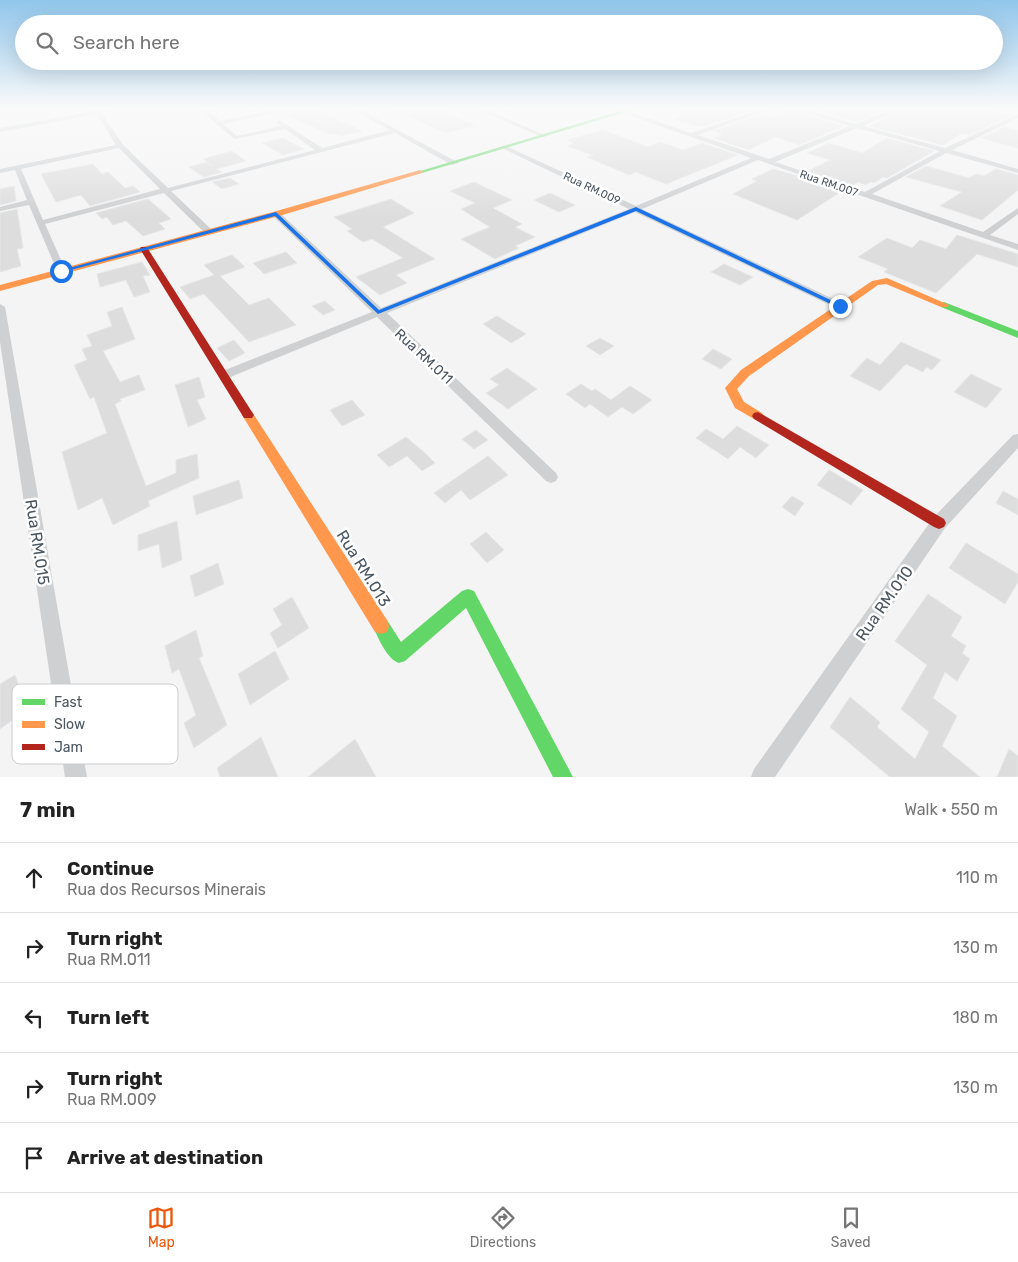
<!DOCTYPE html>
<meta charset="utf-8">
<style>
:root{--surface:#fff;--page:#f2f2f2;--text:#222;--muted:#767676;--line:#e0e0e0;--accent:#ea580c}
body{margin:0;font-family:Rubik,sans-serif;background:var(--page);color:var(--text)}
.stop{position:absolute;width:15px;height:15px;margin:-11px;border:4px solid #1a73e8;border-radius:50%;background:#fff}
.stop.end{background:#1a73e8;border-color:#fff;box-shadow:0 1px 5px #0008}
.list{margin:0;padding:0;list-style:none}
h2{display:flex;justify-content:space-between;align-items:center;height:65px;margin:0;padding:0 20px;font-size:21px}
h2 small{font-size:16px;font-weight:400;color:var(--muted)}
.list li{display:grid;grid-template-columns:32px 1fr auto;gap:15px;align-items:center;box-sizing:border-box;height:70px;padding:0 20px;border-top:1px solid var(--line)}
.list b{display:block;font-size:19px;white-space:nowrap}
.list p{margin:0;font-size:16px;white-space:nowrap;color:var(--muted)}
.list em{font-size:16px;font-style:normal;color:var(--muted)}
.icon{flex:none;width:28px;height:28px;fill:none;stroke:currentColor;stroke-width:2;stroke-linecap:round;stroke-linejoin:round}
.map{position:relative;flex:none;width:1018px;height:777px;overflow:hidden}
.search{position:absolute;background:var(--surface);box-shadow:0 5px 20px #0002;left:15px;right:15px;top:15px;height:55px;display:flex;align-items:center;gap:12px;box-sizing:border-box;padding:0 18px;border-radius:28px;color:var(--muted);font-size:19px}
.sheet{height:415px;background:var(--surface)}
nav{display:flex;justify-content:space-around;align-items:center;box-sizing:border-box;height:70px;border-top:1px solid var(--line);background:var(--surface);font-size:14px;color:var(--muted)}
nav a{display:grid;justify-items:center;gap:2px}
nav .on{color:var(--accent)}
.map>svg:first-child{display:block}
.building{fill:#ddddde;stroke:#e5e6e7}
.lines{fill:none;stroke-linecap:round;stroke-linejoin:round}
.street{fill:#ced0d2;fill-rule:evenodd}
.fast{fill:#63d668;fill-rule:evenodd}
.slow{fill:#ff974d;fill-rule:evenodd}
.jam{fill:#b3261e;fill-rule:evenodd}
.route{fill:#1a73e8}
.labels{text-anchor:middle;stroke-width:5;stroke-linejoin:round;paint-order:stroke}
.far-street-label{font-size:11px;fill:#4a5661;stroke:#fff}
.street-label{font-size:14px;fill:#4a5661;stroke:#fff}
.near-street-label{font-size:16px;fill:#4a5661;stroke:#fff}
.key{fill:#fff;stroke:#c9ccd0;stroke-width:1}
.key-label{font-size:14px;fill:#4a5661}
</style>
<div class="map">
<svg width="1018" height="777" viewBox="0 0 1018 777">
<rect width="100%" height="100%" fill="#f4f4f4"/>
<g class="building">
<polygon points="299,108 312,108 362,131 341,136 335,134 331,135 284,113"/>
<polygon points="390,108 443,108 443,112 475,125 446,133"/>
<polygon points="684,108 740,108 750,111 702,127 673,119 682,116"/>
<polygon points="843,108 856,108 878,113 856,122 824,113"/>
<polygon points="905,108 936,108 957,113 965,108 973,108 1010,116 969,135 962,133 943,145 869,126"/>
<polygon points="792,111 844,126 799,145 775,137 749,150 713,138 723,134 714,131 761,114 772,118"/>
<polygon points="1005,127 1018,130 1018,148 981,138"/>
<polygon points="603,130 648,147 660,142 683,150 702,143 738,155 666,184 636,172 629,175 587,157 593,155 567,146 574,143 567,140"/>
<polygon points="283,138 304,149 283,155 262,143"/>
<polygon points="887,138 934,151 887,178 883,177 874,183 870,182 866,185 858,182 852,186 808,171 830,160 807,153 829,143 862,153"/>
<polygon points="232,151 246,161 216,169 222,172 204,177 189,167 207,162 213,167 203,159"/>
<polygon points="93,164 102,174 108,172 125,188 133,186 140,192 90,206 81,195 56,202 41,174"/>
<polygon points="926,166 969,178 976,174 984,176 996,169 1018,175 1018,190 982,220 940,206 962,192 906,177"/>
<polygon points="773,169 798,176 842,191 797,220 733,194 757,181 752,179"/>
<polygon points="230,178 239,184 222,189 212,182"/>
<polygon points="474,182 512,200 493,208 522,224 515,227 535,237 515,246 519,248 495,259 461,239 490,227 461,209 475,203 450,191"/>
<polygon points="14,186 16,201 0,205 0,189"/>
<polygon points="550,193 575,205 559,212 534,200"/>
<polygon points="148,199 171,219 159,223 165,229 143,236 126,221 113,225 107,217 102,219 96,213"/>
<polygon points="391,199 414,213 383,227 435,259 396,275 407,283 380,295 356,277 403,258 372,239 363,242 347,231 352,229 334,217"/>
<polygon points="17,209 23,248 17,249 21,266 0,272 0,213"/>
<polygon points="957,235 1018,254 1018,267 977,254 936,293 884,272 888,269 858,257 887,238 912,248 920,240 946,249"/>
<polygon points="286,252 297,263 264,274 253,263"/>
<polygon points="232,255 245,267 220,276 249,305 269,298 296,325 249,342 204,294 190,299 180,287 214,275 204,265"/>
<polygon points="142,262 150,275 143,276 150,292 134,297 126,280 100,287 97,274"/>
<polygon points="724,264 753,277 740,285 711,272"/>
<polygon points="325,301 335,310 323,315 312,306"/>
<polygon points="122,307 135,339 103,351 120,382 139,375 145,390 120,399 121,401 115,404 146,486 176,473 176,460 197,454 199,478 148,501 150,506 113,525 102,498 78,510 62,452 107,433 94,397 90,399 74,365 87,360 82,349 92,346 87,335 112,326 107,312"/>
<polygon points="497,316 526,334 511,343 483,324"/>
<polygon points="600,338 614,346 600,355 586,346"/>
<polygon points="234,340 245,353 229,361 217,348"/>
<polygon points="901,342 941,360 932,370 926,367 923,372 906,364 880,391 850,376 867,358 880,365"/>
<polygon points="713,349 732,359 721,369 702,359"/>
<polygon points="507,368 537,389 508,409 486,393 499,385 490,379"/>
<polygon points="971,374 1002,389 986,408 954,392"/>
<polygon points="199,377 205,397 197,400 206,419 188,427 175,385"/>
<polygon points="581,384 592,391 595,389 611,400 630,386 652,400 633,414 622,407 608,417 590,404 585,408 566,394"/>
<polygon points="352,400 365,415 342,426 330,410"/>
<polygon points="737,426 769,445 756,458 740,447 728,459 696,438 706,429 723,439"/>
<polygon points="476,430 488,440 474,449 462,439"/>
<polygon points="406,437 426,454 435,463 422,471 407,456 389,467 377,455"/>
<polygon points="488,456 508,475 470,500 461,490 445,503 434,493"/>
<polygon points="829,470 863,490 851,505 817,485"/>
<polygon points="239,480 243,498 196,515 193,496"/>
<polygon points="1003,491 1018,499 1018,515 996,503"/>
<polygon points="792,496 804,503 795,516 782,507"/>
<polygon points="177,521 182,560 162,568 159,544 138,551 138,535"/>
<polygon points="486,532 504,550 487,563 470,544"/>
<polygon points="966,543 1018,574 1018,582 1005,604 949,568"/>
<polygon points="218,563 224,584 195,597 190,576"/>
<polygon points="928,594 962,617 951,636 966,646 962,653 970,659 957,681 945,672 933,698 957,716 942,746 980,777 890,777 830,727 850,697 880,722 877,727 915,759 929,732 901,709 927,665 895,641"/>
<polygon points="292,597 309,628 278,648 270,633 282,625 273,609"/>
<polygon points="196,630 203,656 199,658 227,725 194,748 184,723 196,715 179,669 172,673 165,646"/>
<polygon points="275,651 289,679 250,705 238,674"/>
<polygon points="15,675 27,710 0,729 0,684"/>
<polygon points="261,737 278,777 220,777 217,768"/>
<polygon points="355,739 376,777 308,777"/>
<polygon points="1009,749 1018,756 1018,777 997,777"/>
</g>
<g class="lines">
<g class="street">
<path d="M112,108H125L102,113L123,145L168,188L315,150L285,129L234,139L198,108H205L220,121L285,108H297L223,124L237,136L281,126L276,122L279,120L322,148L390,130L350,108H357L459,163L452,165L395,133L171,191L212,230V234H206L164,193L45,224L66,271L64,273H58L29,205L0,211V207L27,200L15,170L0,173V169L116,145L97,114L0,132V128ZM119,148L160,189L43,220L21,169Z"/>
<polygon points="474,108 482,108 547,136 542,137"/>
<path d="M609,108H618L691,133L765,108H774L698,135L769,159L850,126L790,108H800L856,124L895,108H903L863,126L945,148L1018,114V118L952,150L1018,169V173L946,153L872,194L983,232L1018,208V214L990,235L1018,244V250L758,160L642,209L844,304V308H836L635,212L387,313L556,473L558,477L556,481L551,483L546,481L377,317L228,378H220L218,375L220,372L372,312L273,216V212H279L381,308L629,209L504,149V147H508L636,206L751,158ZM857,128L940,151L865,192L775,162Z"/>
<polygon points="0,304 5,307 87,777 65,777 0,342"/>
<polygon points="1018,434 1018,448 945,528 775,777 751,777 754,769 933,518 1013,435"/>
</g>
<g class="fast">
<polygon points="630,108 639,108 422,173 417,172"/>
<polygon points="944,302 1018,331 1018,338 941,307 941,303"/>
<path d="M468,589L474,591L573,777H553L466,608L405,661L399,663C387,659 378,638 373,626L375,620L381,618L387,620L401,642L462,591Z"/>
</g>
<g class="slow">
<polygon points="420,170 423,172 422,173 279,216 0,291 0,285 273,212"/>
<polygon points="887,278 949,305 947,307 941,307 886,284 878,285 749,376 737,389 744,402 762,413 764,416 762,419 754,419 735,408 725,388 741,370 872,281"/>
<polygon points="248,411 252,412 387,620 389,626 387,632 381,634 375,632 242,415 244,412"/>
</g>
<g class="jam">
<polygon points="141,247 147,247 148,249 252,412 254,415 252,418 244,418 140,249"/>
<polygon points="758,412 944,519 946,523 944,527 939,529 934,527 754,419 752,416 754,413"/>
</g>
</g>
<linearGradient id="sky" x2="0" y2="1"><stop stop-color="#91c6eb"/><stop offset="0.5" stop-color="#fafafa"/><stop offset="1" stop-color="#fafafa" stop-opacity="0"/></linearGradient>
<rect width="1018" height="217" fill="url(#sky)"/>
<polygon class="route" points="636,207 843,306 837,307 636,211 378,314 275,216 63,272 58,271 276,212 379,310"/>
<g class="labels">
<g class="far-street-label">
<text transform="translate(829 183) rotate(19)" y="4">Rua RM.007</text>
<text transform="translate(592 188) rotate(25)" y="4">Rua RM.009</text>
</g>
<g class="street-label">
<text transform="translate(424 356) rotate(43)" y="5">Rua RM.011</text>
</g>
<g class="near-street-label">
<text transform="translate(38 542) rotate(81)" y="6">Rua RM.015</text>
<text transform="translate(364 568) rotate(58)" y="6">Rua RM.013</text>
<text transform="translate(884 603) rotate(-55)" y="6">Rua RM.010</text>
</g>
</g>
<rect x="12" y="684" width="166" height="80" rx="8" class="key"/>
<rect x="22" y="699" width="23" height="6" fill="#63d668"/>
<rect x="22" y="721" width="23" height="7" fill="#ff974d"/>
<rect x="22" y="744" width="23" height="6" fill="#b3261e"/>
<g class="key-label">
<text x="54" y="707">Fast</text>
<text x="54" y="729">Slow</text>
<text x="54" y="752">Jam</text>
</g>
</svg>
<div class="stop" style="left:61px;top:271px"></div>
<div class="stop end" style="left:840px;top:306px"></div>
<div class="search"><svg class="icon" aria-label="search" viewBox="0 0 24 24"><circle cx="10" cy="10" r="6"/><path d="M15 15l6 6"/></svg>Search here</div>
</div>
<section class="sheet">
<h2>7 min<small>Walk · 550 m</small></h2>
<ul class="list">
<li><svg class="icon" aria-label="ahead" viewBox="0 0 24 24"><path d="M12 20V5M6 11l6-6 6 6"/></svg><div><b>Continue</b><p>Rua dos Recursos Minerais</p></div><em>110 m</em></li>
<li><svg class="icon" aria-label="right" viewBox="0 0 24 24"><path d="M7 20v-9h11M14 6l5 5-5 5"/></svg><div><b>Turn right</b><p>Rua RM.011</p></div><em>130 m</em></li>
<li><svg class="icon" aria-label="left" viewBox="0 0 24 24"><path d="M17 20v-9H6M10 6l-5 5 5 5"/></svg><div><b>Turn left</b></div><em>180 m</em></li>
<li><svg class="icon" aria-label="right" viewBox="0 0 24 24"><path d="M7 20v-9h11M14 6l5 5-5 5"/></svg><div><b>Turn right</b><p>Rua RM.009</p></div><em>130 m</em></li>
<li><svg class="icon" aria-label="arrive" viewBox="0 0 24 24"><path d="M6 21V4h12l-3 4 3 4H6"/></svg><div><b>Arrive at destination</b></div></li>
</ul>
</section>
<nav>
<a class="on"><svg class="icon" aria-label="map" viewBox="0 0 24 24"><path d="M3 6l6-2 6 2 6-2v14l-6 2-6-2-6 2zM9 4v14M15 6v14"/></svg>Map</a>
<a><svg class="icon" aria-label="directions" viewBox="0 0 24 24"><path d="M12 3l9 9-9 9-9-9zM9 14v-3h6M13 9l2 2-2 2"/></svg>Directions</a>
<a><svg class="icon" aria-label="saved" viewBox="0 0 24 24"><path d="M7 4h10v16l-5-4-5 4z"/></svg>Saved</a>
</nav>
